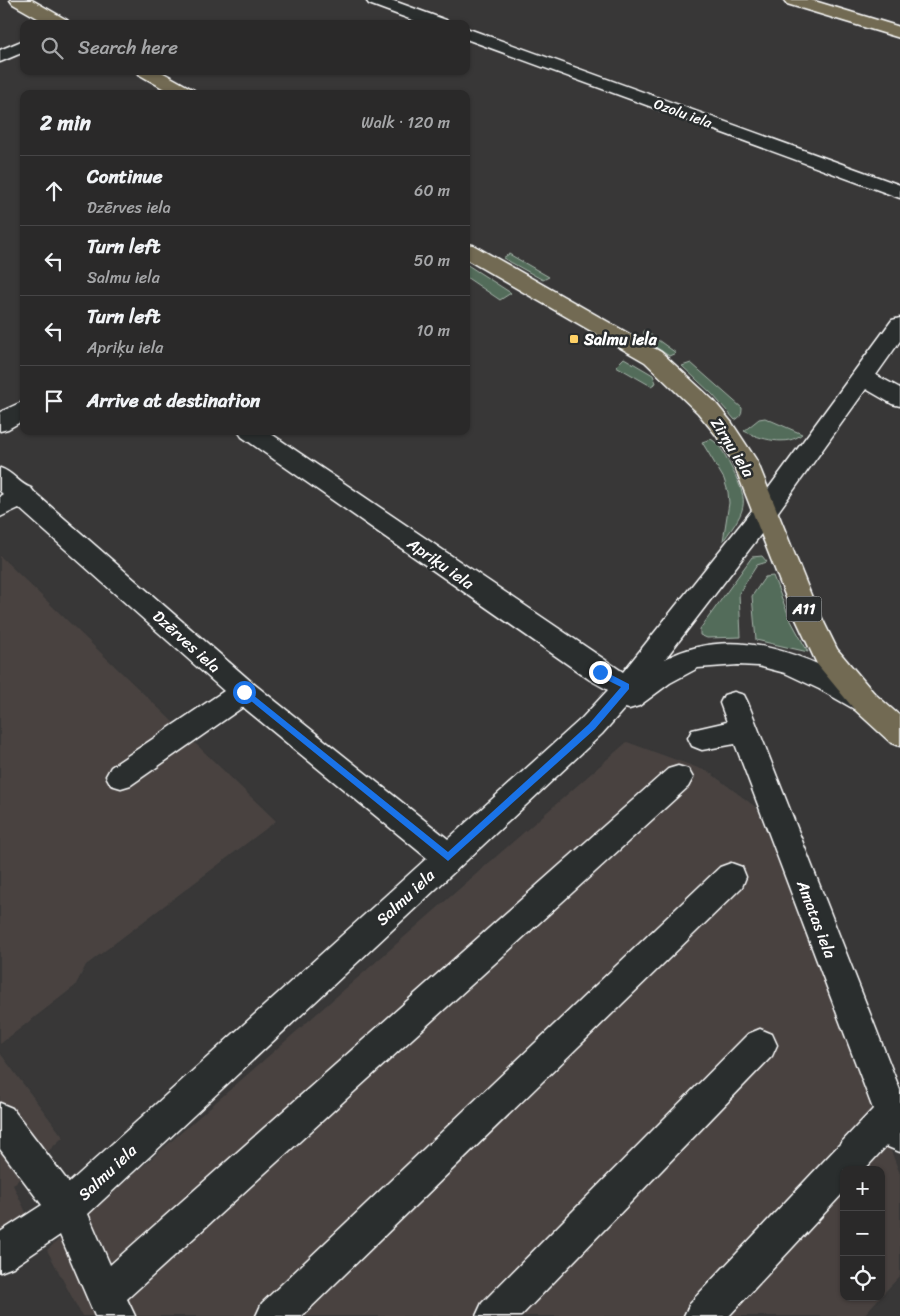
<!DOCTYPE html>
<meta charset="utf-8">
<style>
:root{--surface:#2a2929;--page:#323131;--text:#f1f3f6;--muted:#a5a6a8;--line:#464546}
body{margin:0;font-family:Sriracha,sans-serif;background:var(--page);color:var(--text)}
.controls{position:absolute;right:15px;bottom:15px;display:grid;overflow:hidden;border-radius:10px;box-shadow:0 1px 4px #0004}
.controls button{width:45px;height:45px;display:grid;place-items:center;padding:0;border:0;border-bottom:1px solid var(--line);background:var(--surface);color:var(--text);font:25px sans-serif}
.stop{position:absolute;width:15px;height:15px;margin:-11px;border:4px solid #1a73e8;border-radius:50%;background:#fff}
.stop.end{background:#1a73e8;border-color:#fff;box-shadow:0 1px 5px #0008}
.list{margin:0;padding:0;list-style:none}
h2{display:flex;justify-content:space-between;align-items:center;height:65px;margin:0;padding:0 20px;font-size:21px}
h2 small{font-size:16px;font-weight:400;color:var(--muted)}
.list li{display:grid;grid-template-columns:32px 1fr auto;gap:15px;align-items:center;box-sizing:border-box;height:70px;padding:0 20px;border-top:1px solid var(--line)}
.list b{display:block;font-size:19px;white-space:nowrap}
.list p{margin:0;font-size:16px;white-space:nowrap;color:var(--muted)}
.list em{font-size:16px;font-style:normal;color:var(--muted)}
.icon{flex:none;width:28px;height:28px;fill:none;stroke:currentColor;stroke-width:2;stroke-linecap:round;stroke-linejoin:round}
.map{position:relative;flex:none;width:900px;height:1316px;overflow:hidden}
.search{position:absolute;background:var(--surface);box-shadow:0 1px 4px #0004;left:20px;top:20px;width:450px;height:55px;display:flex;align-items:center;gap:12px;box-sizing:border-box;padding:0 18px;border-radius:10px;color:var(--muted);font-size:19px}
.panel{position:absolute;background:var(--surface);box-shadow:0 1px 4px #0004;left:20px;top:90px;width:450px;height:345px;border-radius:10px}
.map>svg:first-child{display:block}
.built{fill:#494341}
.green{fill:#526c5a;stroke:#a8b6ac}
.lines{fill:none;stroke-linecap:round;stroke-linejoin:round}
.minor-casing{stroke:#fff;stroke-width:3}
.highway-casing{stroke:#fff;stroke-width:3}
.minor{fill:#2a2d2e;fill-rule:evenodd}
.highway{fill:#726b52;fill-rule:evenodd}
.route{fill:#1a73e8}
.poi-dot{fill:#ffd166;stroke:#2a2d2e;stroke-width:2}
.labels{text-anchor:middle;stroke-width:5;stroke-linejoin:round;paint-order:stroke}
.far-street-label{font-size:14px;fill:#fff;stroke:#2a2d2e}
.shield{fill:#2a2d2e;stroke:#bfc0c0;stroke-width:1}
.shield-label{font-size:15px;font-weight:bold;fill:#fff}
.poi-label{font-size:16px;font-weight:bold;fill:#fff;stroke:#2a2d2e;text-anchor:start}
.street-label{font-size:16px;fill:#fff;stroke:#2a2d2e}
</style>
<div class="map">
<svg width="900" height="1316" viewBox="0 0 900 1316">
<rect width="100%" height="100%" fill="#383737"/>
<filter id="ink" filterUnits="userSpaceOnUse"><feTurbulence type="fractalNoise" baseFrequency=".02" numOctaves="2"/><feDisplacementMap in="SourceGraphic" scale="10" xChannelSelector="R" yChannelSelector="G"/><feConvolveMatrix kernelMatrix="1 2 1 2 8 2 1 2 1" color-interpolation-filters="sRGB"/></filter>
<g filter="url(#ink)">
<g class="built">
<polygon points="0,556 276,821 86,965 75,986 0,1044"/>
<polygon points="627,742 709,772 757,808 900,1174 900,1276 881,1296 881,1170 844,1170 844,1297 880,1297 863,1316 82,1316 47,1250"/>
<polygon points="0,1053 63,1137 13,1185 31,1223 0,1243"/>
</g>
<g class="green">
<polygon points="509,254 549,277 543,280 503,258"/>
<polygon points="466,264 511,293 500,300 466,277"/>
<polygon points="644,330 676,353 669,356 644,339"/>
<polygon points="624,358 653,375 656,383 651,386 616,366"/>
<path d="M691,363L742,408C742,414 741,417 735,420L712,394L682,366Z"/>
<path d="M765,418L802,434C787,447 760,439 744,431L759,419Z"/>
<path d="M711,439C719,444 725,454 729,463C749,502 749,506 723,541L729,503L728,492L724,479L702,442Z"/>
<polygon points="762,556 767,562 757,565 739,593 741,637 707,638 700,635 700,629 752,557"/>
<polygon points="773,576 790,619 808,652 756,640 752,596 765,577"/>
</g>
<g class="lines">
<defs>
<g id="minor">
<polygon points="366,0 391,0 446,20 449,24 423,24 369,4"/>
<polygon points="466,28 900,185 900,198 466,39"/>
<polygon points="24,40 24,52 0,62 0,50"/>
<path d="M900,318V341L876,375L900,388V406L892,404L866,389L775,516L665,659C736,622 811,657 874,693L878,701L874,709L864,712L854,709L819,689L785,673L758,666L738,665L698,668L670,683L639,706L629,709L625,708L602,734L88,1214L110,1265L668,769L678,766L688,769L693,778L688,787L127,1299L135,1316H95L60,1235L13,1267L0,1272V1232L42,1205L0,1149V1103L12,1108L69,1183L427,858L243,707L131,785L121,788L111,785L106,776L111,767L224,691L19,508L0,517V496L3,494L0,491V468C13,472 19,484 31,488L34,492L254,684L448,839L582,718L608,690L590,680L242,437L238,431H267L623,672L757,504L892,320Z"/>
<polygon points="24,401 24,420 8,429 0,431 0,412"/>
<polygon points="734,692 744,695 748,703 900,1090 900,1152 888,1147 887,1145 864,1170 844,1170 844,1192 729,1316 684,1316 690,1303 873,1109 735,744 702,750 692,746 688,738 692,730 727,722 720,703 724,695"/>
<polygon points="731,863 742,867 746,877 742,887 302,1316 256,1316 262,1303 720,867"/>
<polygon points="760,1029 772,1034 777,1045 772,1056 521,1316 476,1316 482,1303 748,1034"/>
</g>
<g id="highway">
<polygon points="10,0 32,0 67,20 70,24 48,24 13,4"/>
<polygon points="784,0 811,0 900,27 900,38 787,4"/>
<polygon points="137,71 160,71 194,90 196,94 173,94 140,75"/>
<polygon points="466,244 473,245 661,352 714,401 732,423 757,461 813,600 837,649 874,693 900,716 900,746 890,742 854,709 817,664 787,600 733,462 716,435 698,413 645,362 466,259"/>
</g>
</defs>
<use href="#minor" class="minor-casing"/>
<use href="#highway" class="highway-casing"/>
<use href="#minor" class="minor"/>
<use href="#highway" class="highway"/>
</g>
</g>
<polygon class="route" points="600,669 629,684 629,689 595,729 448,861 240,692 241,690 247,690 448,852 589,724 621,687 597,675 596,672"/>
<rect class="poi-dot" x="569" y="334" width="10" height="10" rx="2.5"/>
<g class="labels">
<g class="far-street-label">
<text transform="translate(683 113) rotate(20)" y="5">Ozolu iela</text>
</g>
<rect class="shield" x="786.5" y="596.5" width="35" height="25" rx="4"/>
<g class="shield-label">
<text x="804" y="614">A11</text>
</g>
<g class="poi-label">
<text x="584" y="345">Salmu iela</text>
</g>
<g class="street-label">
<text transform="translate(733 447) rotate(58)" y="6">Zirņu iela</text>
<text transform="translate(441 563) rotate(35)" y="6">Apriķu iela</text>
<text transform="translate(187 641) rotate(42)" y="6">Dzērves iela</text>
<text transform="translate(405 897) rotate(-43)" y="6">Salmu iela</text>
<text transform="translate(817 919) rotate(69)" y="6">Amatas iela</text>
<text transform="translate(107 1172) rotate(-43)" y="6">Salmu iela</text>
</g>
</g>
</svg>
<div class="controls">
<button>+</button>
<button>−</button>
<button><svg class="icon" aria-label="locate" viewBox="0 0 24 24"><circle cx="12" cy="12" r="6"/><path d="M12 2v4M12 18v4M2 12h4M18 12h4"/></svg></button>
</div>
<div class="stop" style="left:244px;top:692px"></div>
<div class="stop end" style="left:600px;top:672px"></div>
<div class="search"><svg class="icon" aria-label="search" viewBox="0 0 24 24"><circle cx="10" cy="10" r="6"/><path d="M15 15l6 6"/></svg>Search here</div>
<section class="panel">
<h2>2 min<small>Walk · 120 m</small></h2>
<ul class="list">
<li><svg class="icon" aria-label="ahead" viewBox="0 0 24 24"><path d="M12 20V5M6 11l6-6 6 6"/></svg><div><b>Continue</b><p>Dzērves iela</p></div><em>60 m</em></li>
<li><svg class="icon" aria-label="left" viewBox="0 0 24 24"><path d="M17 20v-9H6M10 6l-5 5 5 5"/></svg><div><b>Turn left</b><p>Salmu iela</p></div><em>50 m</em></li>
<li><svg class="icon" aria-label="left" viewBox="0 0 24 24"><path d="M17 20v-9H6M10 6l-5 5 5 5"/></svg><div><b>Turn left</b><p>Apriķu iela</p></div><em>10 m</em></li>
<li><svg class="icon" aria-label="arrive" viewBox="0 0 24 24"><path d="M6 21V4h12l-3 4 3 4H6"/></svg><div><b>Arrive at destination</b></div></li>
</ul>
</section>
</div>
